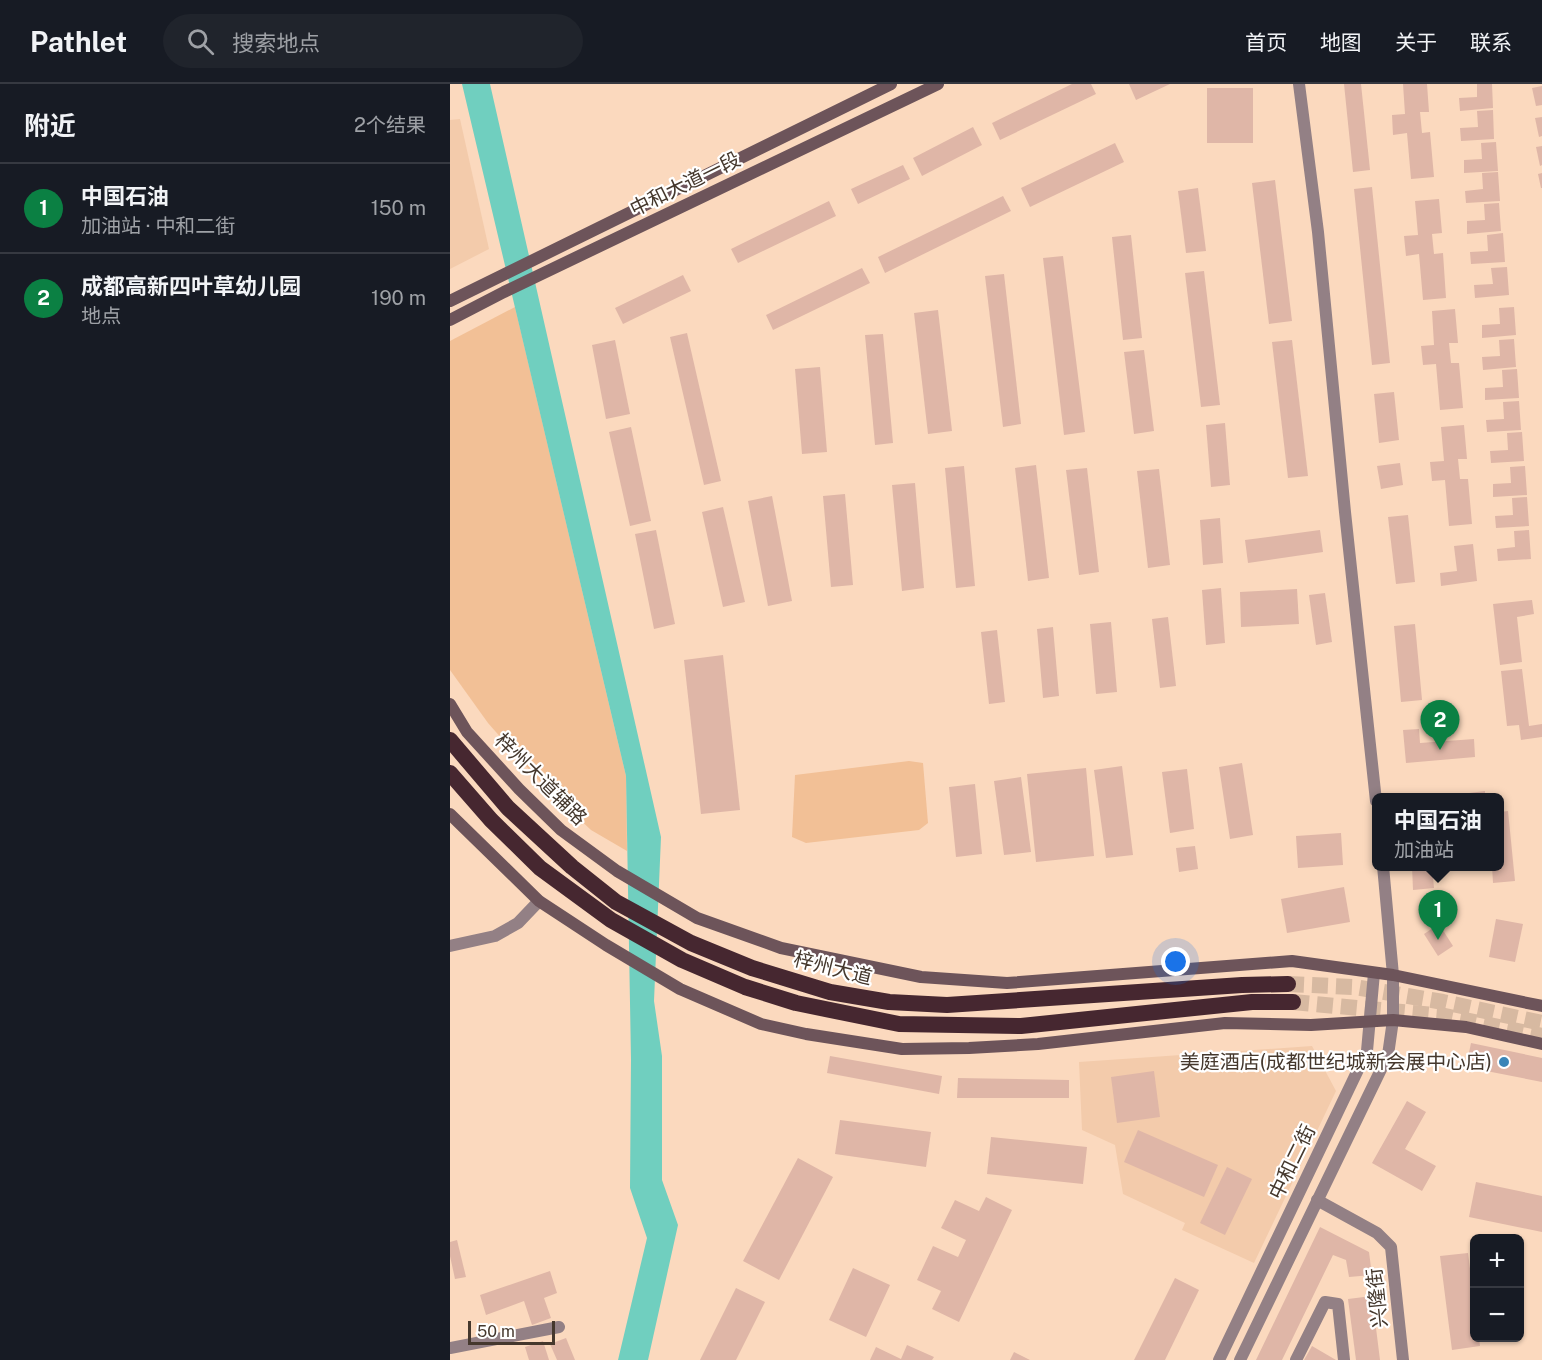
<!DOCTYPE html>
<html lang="zh">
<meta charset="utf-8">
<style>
:root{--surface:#171b24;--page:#20242c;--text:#f1f3f6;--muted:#9ea1a6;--line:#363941;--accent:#0b8043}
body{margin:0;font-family:"Public Sans","Noto Sans SC",sans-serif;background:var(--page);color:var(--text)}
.controls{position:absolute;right:18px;bottom:18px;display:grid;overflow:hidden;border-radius:9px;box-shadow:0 2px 4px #0004}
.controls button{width:54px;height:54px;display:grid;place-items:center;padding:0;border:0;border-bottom:2px solid var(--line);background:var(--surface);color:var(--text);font:30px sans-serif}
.scale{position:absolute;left:18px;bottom:15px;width:87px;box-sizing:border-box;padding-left:6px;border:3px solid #45382d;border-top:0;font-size:16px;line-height:21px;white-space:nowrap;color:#45382d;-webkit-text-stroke:4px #fff;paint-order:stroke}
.you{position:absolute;left:726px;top:878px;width:21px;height:21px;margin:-15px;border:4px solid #fff;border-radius:50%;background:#1a73e8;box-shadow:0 0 0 9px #1a73e833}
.badge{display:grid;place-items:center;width:39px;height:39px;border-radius:50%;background:var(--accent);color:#fff;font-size:20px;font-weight:700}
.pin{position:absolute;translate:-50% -50px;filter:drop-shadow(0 2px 3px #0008)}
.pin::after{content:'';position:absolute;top:32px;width:21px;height:18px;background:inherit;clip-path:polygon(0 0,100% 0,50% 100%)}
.popup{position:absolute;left:922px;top:709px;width:132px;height:78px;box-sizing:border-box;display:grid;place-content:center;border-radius:9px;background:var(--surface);filter:drop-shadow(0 2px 4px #0005);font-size:20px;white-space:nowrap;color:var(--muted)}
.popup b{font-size:22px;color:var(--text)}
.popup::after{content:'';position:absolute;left:50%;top:100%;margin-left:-12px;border:12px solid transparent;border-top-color:var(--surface)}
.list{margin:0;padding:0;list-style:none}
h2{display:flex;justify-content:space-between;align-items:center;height:78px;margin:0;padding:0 24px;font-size:26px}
h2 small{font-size:20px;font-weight:400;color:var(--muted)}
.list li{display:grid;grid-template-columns:39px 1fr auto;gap:18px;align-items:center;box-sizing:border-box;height:90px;padding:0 24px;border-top:2px solid var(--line)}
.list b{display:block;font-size:22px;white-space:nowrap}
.list p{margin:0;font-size:20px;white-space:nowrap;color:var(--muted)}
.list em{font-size:20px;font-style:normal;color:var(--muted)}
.icon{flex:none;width:33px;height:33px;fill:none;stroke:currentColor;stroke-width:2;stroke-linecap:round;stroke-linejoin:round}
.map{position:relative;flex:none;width:1092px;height:1276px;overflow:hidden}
header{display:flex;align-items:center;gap:36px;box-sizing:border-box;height:84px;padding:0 30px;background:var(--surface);border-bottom:2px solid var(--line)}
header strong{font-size:28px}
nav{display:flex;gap:33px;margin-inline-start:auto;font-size:21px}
.search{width:420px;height:54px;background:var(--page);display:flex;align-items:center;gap:15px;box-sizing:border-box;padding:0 21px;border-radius:33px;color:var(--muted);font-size:22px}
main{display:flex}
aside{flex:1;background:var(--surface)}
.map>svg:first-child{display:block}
.built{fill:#f3cbab}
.green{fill:#f2c096}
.water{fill:#70cfbf}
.building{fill:#dfb6a7}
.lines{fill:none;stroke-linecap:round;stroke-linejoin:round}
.trunk-tunnel{stroke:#d7b9a1;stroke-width:16;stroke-dasharray:16 8;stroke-linecap:butt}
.minor{stroke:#938085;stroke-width:12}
.tertiary{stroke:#938085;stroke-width:12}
.secondary{stroke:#6d545a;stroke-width:12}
.trunk{stroke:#462730;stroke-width:16}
.poi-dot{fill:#3985b8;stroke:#fff;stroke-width:2}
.labels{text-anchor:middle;stroke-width:4.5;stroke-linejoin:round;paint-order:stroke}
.street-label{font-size:20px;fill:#45382d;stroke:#fff}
.poi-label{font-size:20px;fill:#45382d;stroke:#fff;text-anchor:end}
</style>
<header>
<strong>Pathlet</strong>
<div class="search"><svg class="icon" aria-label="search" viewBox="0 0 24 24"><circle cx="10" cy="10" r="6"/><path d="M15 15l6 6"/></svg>搜索地点</div>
<nav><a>首页</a><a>地图</a><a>关于</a><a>联系</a></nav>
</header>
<main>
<aside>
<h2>附近<small>2个结果</small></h2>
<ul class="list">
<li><span class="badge">1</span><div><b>中国石油</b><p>加油站 · 中和二街</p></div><em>150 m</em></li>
<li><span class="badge">2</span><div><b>成都高新四叶草幼儿园</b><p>地点</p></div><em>190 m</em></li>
</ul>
</aside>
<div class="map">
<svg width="1092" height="1276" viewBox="0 0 1092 1276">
<rect width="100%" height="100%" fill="#fbd9be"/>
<g class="built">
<polygon points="10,35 39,165 0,185 0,36"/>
<polygon points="862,962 886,1007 804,1179 732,1146 735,1139 673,1110 665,1061 632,1046 629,978"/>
</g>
<g class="green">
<polygon points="65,223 176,692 177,767 141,746 91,699 38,639 0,586 0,257"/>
<polygon points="459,677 473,679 478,739 469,746 356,759 342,753 345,691"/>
</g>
<polygon class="water" points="12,0 40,0 211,753 204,917 212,972 212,1096 228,1141 198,1276 168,1276 197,1154 180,1104 181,975 176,692"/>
<g class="building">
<polygon points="622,0 641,0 646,10 550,56 542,39"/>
<polygon points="679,0 720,0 686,16"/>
<polygon points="894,0 911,0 920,86 903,88"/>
<polygon points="953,0 977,0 979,28 970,28 972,49 980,48 984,93 961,95 957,49 943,51 942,31 955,30"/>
<polygon points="1027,0 1042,0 1043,24 1010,27 1009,14 1027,13"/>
<polygon points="1092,2 1092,21 1086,22 1082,4"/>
<rect x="757" y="4" width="46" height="55"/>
<polygon points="1043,26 1044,55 1011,57 1010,44 1028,43 1027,27"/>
<polygon points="1092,33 1092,52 1089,53 1085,34"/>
<polygon points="523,43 532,61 472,92 463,74"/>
<polygon points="1046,58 1048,87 1014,89 1014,76 1032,75 1031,59"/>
<polygon points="665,59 674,78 580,123 571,104"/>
<polygon points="1092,62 1092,81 1090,82 1086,63"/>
<polygon points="453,81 460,95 408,120 401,105"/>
<polygon points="1048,88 1050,117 1016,119 1015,107 1033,105 1032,89"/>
<polygon points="1092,89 1092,104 1091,104 1088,90"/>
<polygon points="825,96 842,237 819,240 802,99"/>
<polygon points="922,103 940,279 922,281 904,105"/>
<polygon points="748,104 756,167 736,169 728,107"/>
<polygon points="553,112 561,127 435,189 428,173"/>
<polygon points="989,115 992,149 982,150 984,170 993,169 996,214 973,216 969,170 956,172 954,152 968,151 965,117"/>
<polygon points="379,117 386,132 288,179 281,165"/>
<polygon points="1049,119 1051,147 1017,150 1017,137 1035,136 1034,120"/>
<polygon points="1053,149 1055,178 1021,180 1020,168 1038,167 1037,151"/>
<polygon points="681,151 692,254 673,256 662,153"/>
<polygon points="613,172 635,348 614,351 593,174"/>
<polygon points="1057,183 1059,211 1025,214 1024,201 1043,200 1041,184"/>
<polygon points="412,184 420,199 323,246 316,231"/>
<polygon points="754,187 770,321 751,323 735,189"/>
<polygon points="554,190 571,340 553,343 535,192"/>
<polygon points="233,191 241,207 173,240 165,224"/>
<polygon points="1064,223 1066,251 1032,254 1032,241 1050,240 1049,224"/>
<polygon points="1005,225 1008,259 999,259 1001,279 1009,279 1013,324 990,326 986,280 973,281 971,262 984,261 982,227"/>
<polygon points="488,226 502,347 478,350 464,229"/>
<polygon points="237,249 271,397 254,401 220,253"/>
<polygon points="433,250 443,359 425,361 415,251"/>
<polygon points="1064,255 1066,283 1033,286 1032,273 1050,272 1049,256"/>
<polygon points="165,256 180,330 156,335 142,261"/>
<polygon points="842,256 858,392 838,394 822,258"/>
<polygon points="694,266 704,347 684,350 674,268"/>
<polygon points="370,283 377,368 352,370 345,285"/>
<polygon points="1067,285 1069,314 1035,316 1035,304 1053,303 1052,286"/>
<polygon points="944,308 949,356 929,359 924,310"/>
<polygon points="1069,317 1071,346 1037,348 1036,336 1054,335 1053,318"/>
<polygon points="775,339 780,401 761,403 756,341"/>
<polygon points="1014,341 1017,375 1008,375 1010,395 1018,395 1022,440 999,442 995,396 982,397 980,378 994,377 991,343"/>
<polygon points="181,343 201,437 180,442 159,348"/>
<polygon points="1072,348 1074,377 1041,379 1040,367 1058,366 1057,349"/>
<polygon points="950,379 953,401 931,405 927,382"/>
<polygon points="586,381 599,494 578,497 565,384"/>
<polygon points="514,382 525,502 506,504 495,384"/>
<polygon points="1075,382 1077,411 1043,413 1043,400 1061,399 1060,383"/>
<polygon points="637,384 649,488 629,491 616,386"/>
<polygon points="709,385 720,481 698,484 687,387"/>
<polygon points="465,399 474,504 452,507 442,401"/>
<polygon points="395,410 403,501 381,503 373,412"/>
<polygon points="322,412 342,517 318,522 298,417"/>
<polygon points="1077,413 1079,442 1046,444 1045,432 1063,431 1062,414"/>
<polygon points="273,423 295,518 273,523 252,428"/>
<polygon points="958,431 965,498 946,500 938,433"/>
<polygon points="770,434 773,479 753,481 750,436"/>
<polygon points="206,446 225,540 204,545 185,450"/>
<polygon points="870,446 873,468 798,479 795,456"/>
<polygon points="1079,446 1081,475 1048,477 1047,465 1065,463 1064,447"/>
<polygon points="1023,460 1027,497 991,502 990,489 1007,487 1004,462"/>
<polygon points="771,504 775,559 756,561 752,506"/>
<polygon points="847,505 849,540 791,543 790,508"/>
<polygon points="875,509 882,558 866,561 859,511"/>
<polygon points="1082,516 1084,530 1067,533 1072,578 1050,581 1043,520"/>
<polygon points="718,533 726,602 710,604 702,535"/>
<polygon points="661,538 667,608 646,610 640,540"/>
<polygon points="965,540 972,616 951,618 944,542"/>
<polygon points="603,543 609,612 593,614 587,545"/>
<polygon points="547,546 555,618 539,620 531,548"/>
<polygon points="273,571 290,726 251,730 234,576"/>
<polygon points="1072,585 1079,642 1092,640 1092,653 1071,656 1069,641 1057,642 1051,587"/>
<polygon points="969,645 970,659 1024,655 1025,673 956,679 953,646"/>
<polygon points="792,679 803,751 780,755 769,683"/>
<polygon points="672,682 683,771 656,774 644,686"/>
<polygon points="636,684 644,772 586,778 577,690"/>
<polygon points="737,685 744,745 720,749 712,688"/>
<polygon points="571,693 581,768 554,771 544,697"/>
<polygon points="525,700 532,770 506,773 499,703"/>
<polygon points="1035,707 1035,714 995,714 995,712"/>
<polygon points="1058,727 1065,797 1043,799 1042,782 1050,782 1050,728"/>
<polygon points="891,749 893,781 848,784 846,752"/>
<polygon points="745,762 748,785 729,788 726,764"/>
<polygon points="962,782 982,782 984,804 963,806"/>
<polygon points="894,803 900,838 837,849 831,815"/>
<polygon points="1046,835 1073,840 1065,878 1039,873"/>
<polygon points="989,840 1003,862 988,872 974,850"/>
<polygon points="1021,959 1092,974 1092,998 1016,983"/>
<polygon points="380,972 492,992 489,1010 377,989"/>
<polygon points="704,987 710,1033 667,1039 661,993"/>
<polygon points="508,994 619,996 619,1014 507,1014"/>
<polygon points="957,1017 976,1028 955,1065 986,1082 972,1107 922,1079"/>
<polygon points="390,1036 481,1048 476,1083 385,1070"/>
<polygon points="688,1046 768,1081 754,1113 674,1078"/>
<polygon points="541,1053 637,1063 633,1100 537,1090"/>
<polygon points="348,1074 383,1093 329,1196 293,1177"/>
<polygon points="777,1083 802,1095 775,1151 750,1139"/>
<polygon points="1026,1098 1092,1112 1092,1148 1019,1133"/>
<polygon points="536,1113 562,1126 509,1238 482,1225 491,1207 467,1196 483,1162 508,1173 516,1156 491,1144 505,1116 529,1127"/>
<polygon points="870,1143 919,1168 922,1191 899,1193 896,1176 883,1171 832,1276 806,1276"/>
<polygon points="7,1156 16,1193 5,1195 0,1172 0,1158"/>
<polygon points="1018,1169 1024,1216 1024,1254 1029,1254 1030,1262 1002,1266 990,1172"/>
<polygon points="403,1184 440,1201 416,1253 379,1236"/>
<polygon points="100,1187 107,1209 94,1214 101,1234 82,1241 74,1217 36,1231 30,1211"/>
<polygon points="725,1194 749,1206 715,1276 684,1276"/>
<polygon points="286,1204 315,1218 286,1276 250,1276"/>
<polygon points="922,1212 930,1276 906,1276 898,1215"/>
<polygon points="116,1254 125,1276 107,1276 100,1260"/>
<polygon points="93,1257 99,1276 79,1276 75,1263"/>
<polygon points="457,1261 484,1273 482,1276 420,1276 426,1263 451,1275"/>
<polygon points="862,1262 886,1276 854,1276"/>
<polygon points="564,1268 580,1276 560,1276"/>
</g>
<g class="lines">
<g class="trunk-tunnel">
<polyline points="838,900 904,903 993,918 1092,939"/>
<polyline points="843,918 995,932 1092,952"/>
</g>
<g class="minor">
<polyline points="849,0 868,148 895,428 926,717"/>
<polyline points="933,782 943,891"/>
<polyline points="0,862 45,852 68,839 89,817"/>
<polyline points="867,1116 927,1149 941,1163 953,1276"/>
<polyline points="0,1264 109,1243"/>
<polyline points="846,1276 875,1218 888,1220 894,1276"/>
</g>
<g class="tertiary">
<polyline points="769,1276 917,967 924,889"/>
<polyline points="790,1276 938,971 943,936 943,891"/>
</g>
<g class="secondary">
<polyline points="0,217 441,0"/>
<polyline points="0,236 54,208 488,0"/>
<polyline points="0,620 17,648 69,705 111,746 167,787 247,834 331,864 471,893 557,899 842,877 943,891 1092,922"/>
<polyline points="0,730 89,817 156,861 230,905 311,940 356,950 452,965 519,964 588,960 775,939 861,941 943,936 1016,943 1092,960"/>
</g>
<g class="trunk">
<polyline points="0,656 58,724 122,783 166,818 241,859 302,884 380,908 439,918 497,921 792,901 838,900"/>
<polyline points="0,689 41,736 90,784 161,836 232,876 295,903 346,919 449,940 571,942 802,918 843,918"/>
</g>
</g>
<circle class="poi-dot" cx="1054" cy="978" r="6"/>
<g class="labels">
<g class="street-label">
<text transform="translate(235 100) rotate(-26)" y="7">中和大道一段</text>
<text transform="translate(91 695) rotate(45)" y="7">梓州大道辅路</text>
<text transform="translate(383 884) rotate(14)" y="7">梓州大道</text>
<text transform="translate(842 1078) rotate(-64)" y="7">中和二街</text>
<text transform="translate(927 1214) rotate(-96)" y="7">兴隆街</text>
</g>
<g class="poi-label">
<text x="1042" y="985">美庭酒店(成都世纪城新会展中心店)</text>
</g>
</g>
</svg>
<div class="controls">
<button>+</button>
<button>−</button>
</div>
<div class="scale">50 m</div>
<div class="you"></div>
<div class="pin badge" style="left:988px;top:856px">1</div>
<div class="popup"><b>中国石油</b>加油站</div>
<div class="pin badge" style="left:990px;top:666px">2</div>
</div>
</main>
